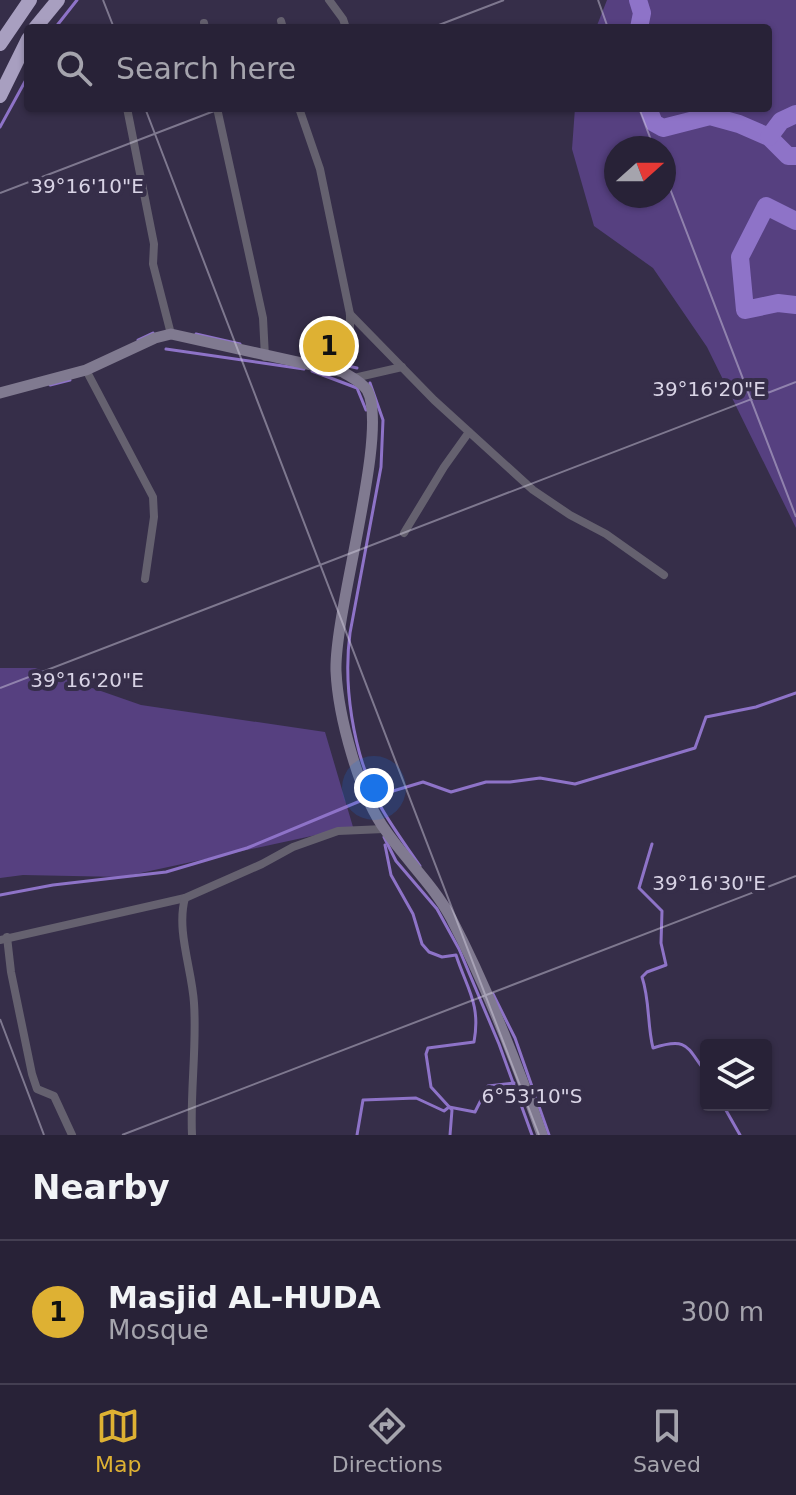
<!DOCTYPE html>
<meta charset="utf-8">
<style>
:root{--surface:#282237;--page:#302a3f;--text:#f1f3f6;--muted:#a5a4ad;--line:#443f52;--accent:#deb133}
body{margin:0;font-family:"DejaVu Sans",sans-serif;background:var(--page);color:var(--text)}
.controls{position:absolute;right:24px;bottom:24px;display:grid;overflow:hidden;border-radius:8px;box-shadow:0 2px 6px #0004}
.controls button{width:72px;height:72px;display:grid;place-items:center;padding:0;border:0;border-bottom:2px solid var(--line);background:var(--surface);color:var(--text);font:40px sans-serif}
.compass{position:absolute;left:604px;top:136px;width:72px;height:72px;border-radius:50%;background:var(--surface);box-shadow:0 2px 6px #0004;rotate:69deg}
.you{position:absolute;left:374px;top:788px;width:28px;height:28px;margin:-20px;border:6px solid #fff;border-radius:50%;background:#1a73e8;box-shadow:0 0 0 12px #1a73e833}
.badge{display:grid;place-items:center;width:52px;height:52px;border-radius:50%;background:var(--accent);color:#111;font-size:26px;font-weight:700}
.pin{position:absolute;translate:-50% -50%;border:4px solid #fff;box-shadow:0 2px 8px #0006}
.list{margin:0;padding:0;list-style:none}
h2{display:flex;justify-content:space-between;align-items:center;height:104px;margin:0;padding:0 32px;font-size:34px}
h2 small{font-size:26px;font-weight:400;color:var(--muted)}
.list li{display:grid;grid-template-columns:52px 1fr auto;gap:24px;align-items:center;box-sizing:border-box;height:144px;padding:0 32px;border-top:2px solid var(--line)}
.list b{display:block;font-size:30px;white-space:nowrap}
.list p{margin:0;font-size:26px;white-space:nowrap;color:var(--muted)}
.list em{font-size:26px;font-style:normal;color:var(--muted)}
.icon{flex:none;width:44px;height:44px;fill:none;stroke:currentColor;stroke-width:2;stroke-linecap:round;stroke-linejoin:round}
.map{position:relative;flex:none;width:796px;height:1135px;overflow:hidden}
.search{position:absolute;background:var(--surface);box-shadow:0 2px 6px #0004;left:24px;right:24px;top:24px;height:88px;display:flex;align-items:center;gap:20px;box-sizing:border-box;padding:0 28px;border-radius:8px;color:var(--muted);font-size:30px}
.sheet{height:248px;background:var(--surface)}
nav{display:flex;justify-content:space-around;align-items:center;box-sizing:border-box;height:112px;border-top:2px solid var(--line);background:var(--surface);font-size:22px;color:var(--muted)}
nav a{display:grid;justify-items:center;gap:4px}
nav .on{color:var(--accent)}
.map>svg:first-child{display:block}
.green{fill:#564080;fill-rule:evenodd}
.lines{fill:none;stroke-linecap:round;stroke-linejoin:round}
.stream{stroke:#8e73c8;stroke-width:3}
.river{stroke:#8e73c8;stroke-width:18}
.street{stroke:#65616f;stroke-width:8}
.secondary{stroke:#807a90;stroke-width:11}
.highway{stroke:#a89fc0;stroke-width:14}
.ticks{fill:none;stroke:#d8d3e5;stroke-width:2;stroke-opacity:0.45}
.ticks-label{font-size:20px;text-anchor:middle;fill:#d8d3e5;stroke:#362e49;stroke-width:8;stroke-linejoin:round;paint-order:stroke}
</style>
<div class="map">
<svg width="796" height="1135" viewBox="0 0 796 1135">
<rect width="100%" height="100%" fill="#362e49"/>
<g class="green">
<path d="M607,0H796V528L707,347L653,268L594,226L572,149L575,108H768V28H596ZM616,148H664V196H616Z"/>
<polygon points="0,668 35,668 141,705 325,732 353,827 122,877 23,875 0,878"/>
</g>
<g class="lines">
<g class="stream">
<polyline points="55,28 77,0"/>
<polyline points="0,127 28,76"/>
<polyline points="196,334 240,344"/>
<polyline points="138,340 153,333"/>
<polyline points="166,349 304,369"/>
<polyline points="348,366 357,368"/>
<polyline points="312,371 357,388 366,410"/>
<path d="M370,383L383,420L381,467L350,633C343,686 353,749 376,798C388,822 405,844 420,866"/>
<polyline points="50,385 70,380"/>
<polyline points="373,797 423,782 451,792 486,782 510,782 540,778 575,784 695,748 706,717 756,707 796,693"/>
<polyline points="384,837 396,861 437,909 459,949 499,1044 532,1135"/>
<path d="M652,844L639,888L662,911L661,943L666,965L647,972L642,977C650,1001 647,1024 653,1048C690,1036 687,1049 706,1072"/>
<path d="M385,845L391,875L413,914L422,944L429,952L442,957L456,955C467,989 481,1004 474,1042L428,1048L426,1054L431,1087L452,1110L450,1135"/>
<polyline points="0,895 53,885 166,872 247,848 365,799"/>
<polyline points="493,994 515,1038 549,1135"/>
<polyline points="723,1105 740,1135"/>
<polyline points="357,1135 363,1100 416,1098 444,1111 449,1107 475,1112 488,1086 514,1083"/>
</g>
<g class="river">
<polyline points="638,0 642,13 639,28"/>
<polyline points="648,108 654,123 663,128 710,116 739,124 769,137 788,156 796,156"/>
<polyline points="769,137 781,121 796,114"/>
<polyline points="796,221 766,206 740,257 745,310 778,303 796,305"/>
</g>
<g class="street">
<polyline points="329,0 343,19 346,28"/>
<polyline points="281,21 283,28"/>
<polyline points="204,23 205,28"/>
<polyline points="127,108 154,244 153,264 171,334"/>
<polyline points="217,108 263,318 265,357"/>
<polyline points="299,108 320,169 350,314 350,348 343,372"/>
<polyline points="350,314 434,400 533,490 570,515 606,534 664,575"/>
<polyline points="86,370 153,497 154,517 145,579"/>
<polyline points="354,378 402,367"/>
<polyline points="404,533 444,467 469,432"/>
<polyline points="7,937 11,972 32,1074 37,1089 54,1096 72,1135"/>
<polyline points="0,940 185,898"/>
<path d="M192,1135C190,1091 197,1047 194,1003C192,969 176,931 185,898L262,864L293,847L338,831L384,829"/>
</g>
<path class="secondary" d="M0,393L86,370L155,338L171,334L343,372C351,377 362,382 367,390C390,430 334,611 336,671C338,715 359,795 386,831C406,860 434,886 451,918C487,987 516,1061 542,1135"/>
<g class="highway">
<polyline points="35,28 58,0"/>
<polyline points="0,44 30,0"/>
<polyline points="0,96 28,39"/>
</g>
</g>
<path class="ticks" d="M103,0L114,28M598,0L608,28M431,28L504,0M145,108L539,1135M639,108L654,148M664,173L796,517M0,193L222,108M0,688L796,382M0,1019L44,1135M122,1135L796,876"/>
<g class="ticks-label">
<text x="87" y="193">39°16'10"E</text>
<text x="709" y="396">39°16'20"E</text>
<text x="87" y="687">39°16'20"E</text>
<text x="709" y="890">39°16'30"E</text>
<text x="532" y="1103">6°53'10"S</text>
</g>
</svg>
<div class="controls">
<button><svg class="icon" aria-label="layers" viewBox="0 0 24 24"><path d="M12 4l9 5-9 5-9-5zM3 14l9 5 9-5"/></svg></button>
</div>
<svg class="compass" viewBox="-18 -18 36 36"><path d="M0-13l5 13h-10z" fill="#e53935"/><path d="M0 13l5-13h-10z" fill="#a5a4ad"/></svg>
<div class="you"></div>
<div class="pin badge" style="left:329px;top:346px">1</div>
<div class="search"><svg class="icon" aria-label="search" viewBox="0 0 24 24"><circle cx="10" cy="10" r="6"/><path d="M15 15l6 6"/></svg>Search here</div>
</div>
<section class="sheet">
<h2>Nearby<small></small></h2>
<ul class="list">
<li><span class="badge">1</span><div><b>Masjid AL-HUDA</b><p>Mosque</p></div><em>300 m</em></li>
</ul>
</section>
<nav>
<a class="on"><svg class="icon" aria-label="map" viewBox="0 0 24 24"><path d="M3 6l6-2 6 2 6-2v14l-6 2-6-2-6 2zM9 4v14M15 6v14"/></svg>Map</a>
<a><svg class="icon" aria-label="directions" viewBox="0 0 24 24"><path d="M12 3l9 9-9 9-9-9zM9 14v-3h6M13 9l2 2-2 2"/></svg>Directions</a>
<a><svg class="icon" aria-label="saved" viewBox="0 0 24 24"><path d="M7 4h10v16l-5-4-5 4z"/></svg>Saved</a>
</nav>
